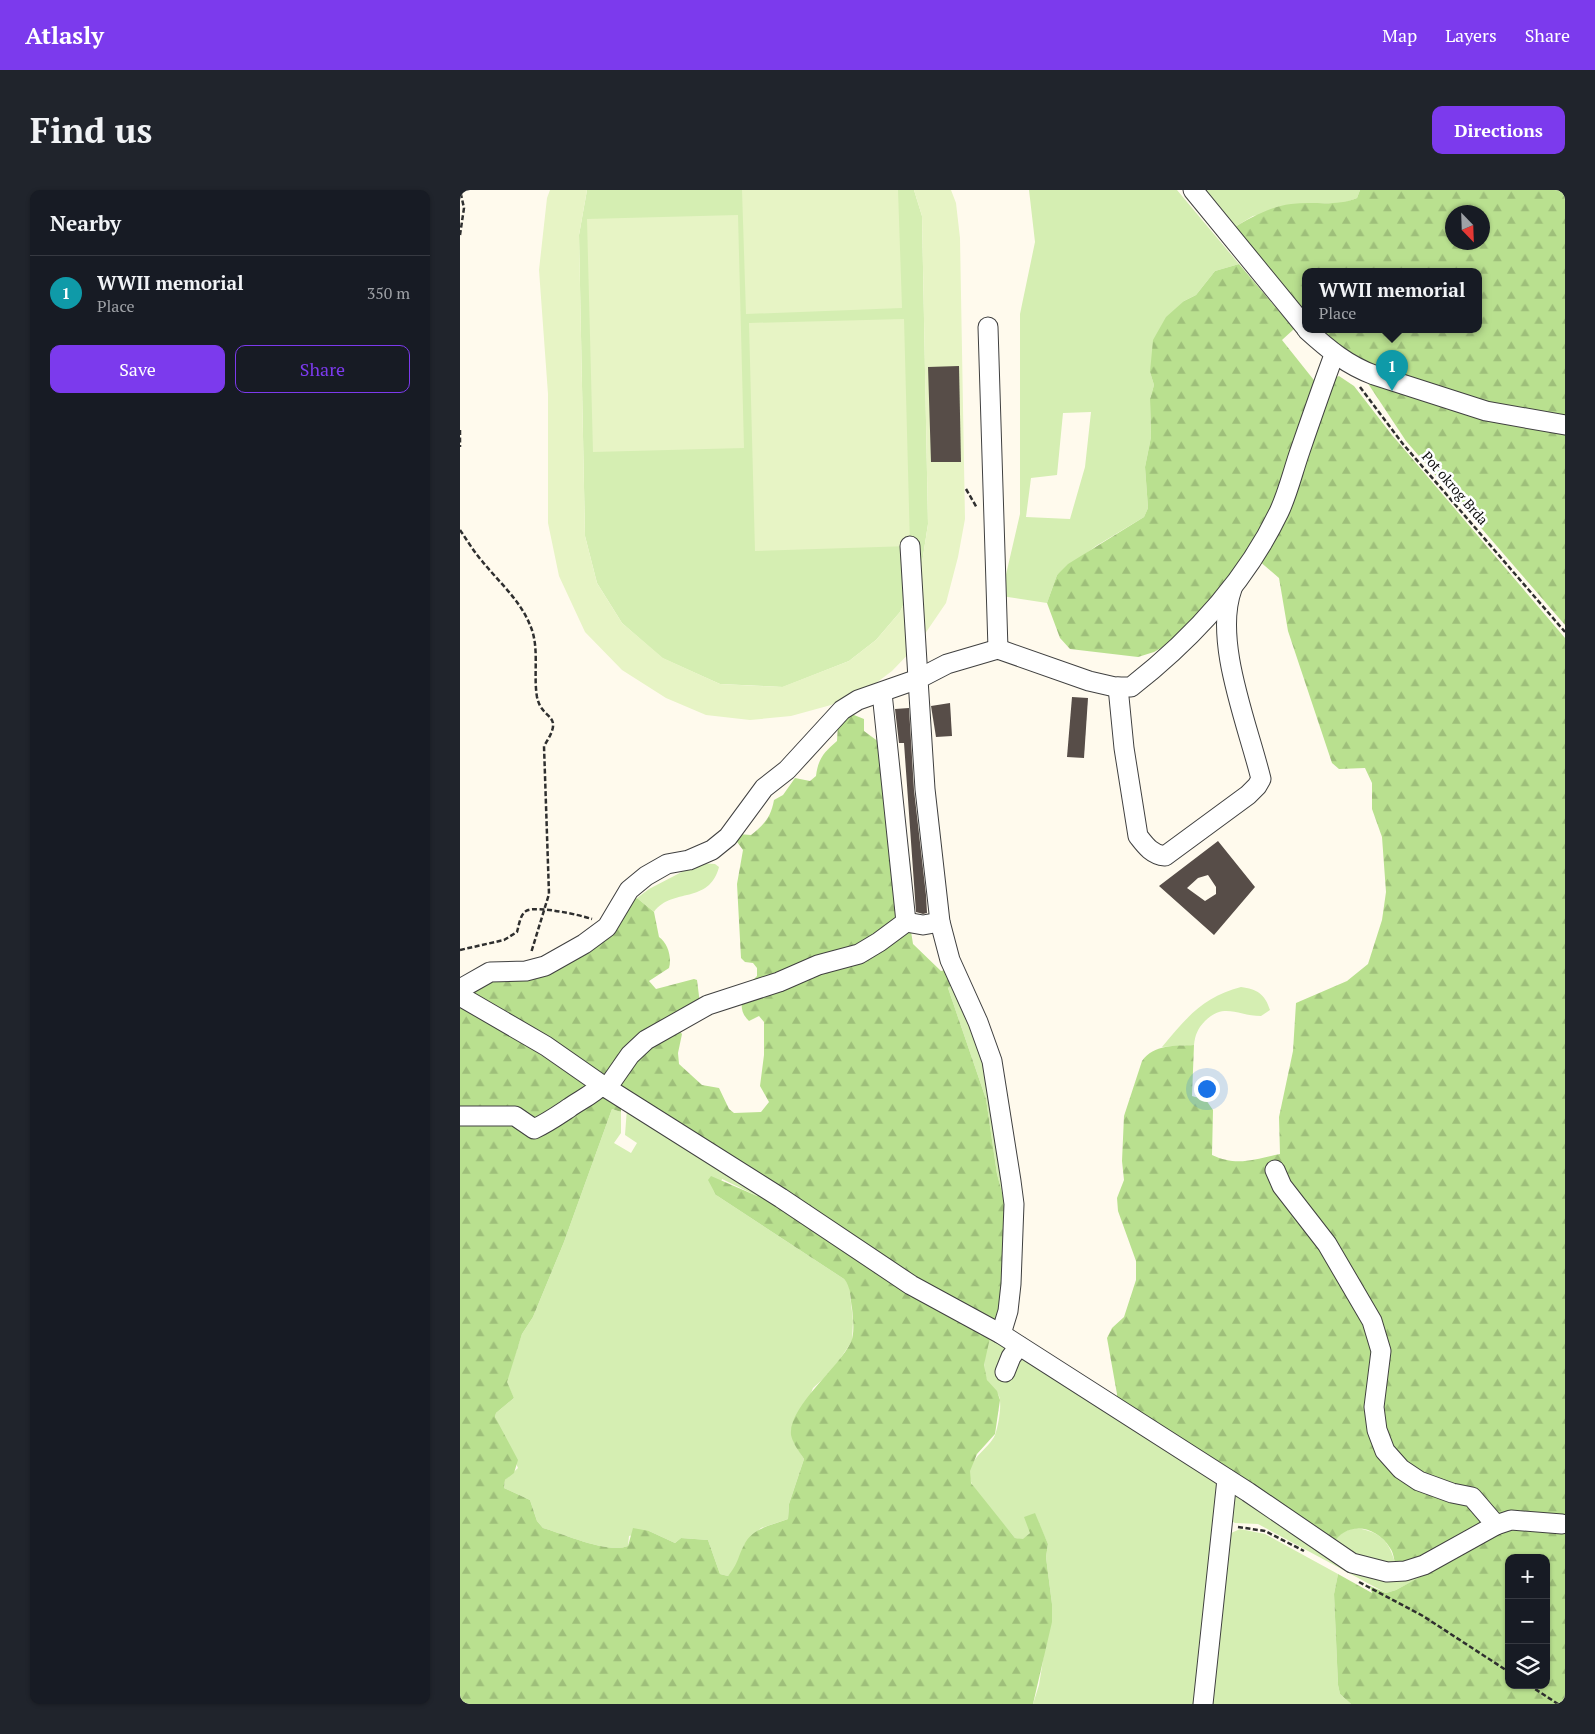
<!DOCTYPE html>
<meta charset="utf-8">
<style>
:root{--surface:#171b24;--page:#20242c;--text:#f1f3f6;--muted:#9ea1a6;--line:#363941;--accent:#7c3aed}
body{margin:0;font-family:"PT Serif",serif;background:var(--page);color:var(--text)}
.controls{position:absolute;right:15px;bottom:15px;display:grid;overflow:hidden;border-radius:10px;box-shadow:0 1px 4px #0004}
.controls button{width:45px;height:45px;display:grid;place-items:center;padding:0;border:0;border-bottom:1px solid var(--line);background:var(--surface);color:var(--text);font:25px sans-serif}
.compass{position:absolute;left:985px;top:15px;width:45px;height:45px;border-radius:50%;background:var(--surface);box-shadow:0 1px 4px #0004;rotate:157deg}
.you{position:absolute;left:746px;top:898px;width:18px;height:18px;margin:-12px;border:4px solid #fff;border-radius:50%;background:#1a73e8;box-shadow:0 0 0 8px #1a73e833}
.badge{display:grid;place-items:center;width:32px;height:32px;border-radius:50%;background:var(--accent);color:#fff;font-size:16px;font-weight:700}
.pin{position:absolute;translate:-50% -41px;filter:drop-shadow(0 1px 2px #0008)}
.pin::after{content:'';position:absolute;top:26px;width:18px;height:15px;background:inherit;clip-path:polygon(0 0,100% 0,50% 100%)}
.popup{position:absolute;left:842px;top:78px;width:180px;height:65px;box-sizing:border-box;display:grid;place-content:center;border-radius:10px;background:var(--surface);filter:drop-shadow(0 1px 4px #0005);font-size:16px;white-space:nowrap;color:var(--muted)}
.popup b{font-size:19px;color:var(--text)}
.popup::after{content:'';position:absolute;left:50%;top:100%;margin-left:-10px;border:10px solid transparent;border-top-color:var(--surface)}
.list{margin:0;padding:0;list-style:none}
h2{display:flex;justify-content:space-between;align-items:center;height:65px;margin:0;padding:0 20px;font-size:21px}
h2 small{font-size:16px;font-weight:400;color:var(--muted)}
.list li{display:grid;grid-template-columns:32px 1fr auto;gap:15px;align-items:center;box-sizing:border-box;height:75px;padding:0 20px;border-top:1px solid var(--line)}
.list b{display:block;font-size:19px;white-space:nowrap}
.list p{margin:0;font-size:16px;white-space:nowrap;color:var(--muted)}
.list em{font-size:16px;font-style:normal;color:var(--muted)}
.actions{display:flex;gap:10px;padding:15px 20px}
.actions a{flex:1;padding:11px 0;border:1px solid var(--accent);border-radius:10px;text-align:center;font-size:18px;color:var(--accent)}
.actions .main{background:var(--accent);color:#fff}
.icon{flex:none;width:28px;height:28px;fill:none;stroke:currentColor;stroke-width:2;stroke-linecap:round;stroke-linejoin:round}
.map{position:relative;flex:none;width:1105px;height:1514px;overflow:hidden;border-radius:10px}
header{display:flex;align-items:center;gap:30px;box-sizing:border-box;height:70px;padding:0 25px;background:var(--accent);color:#fff}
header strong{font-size:24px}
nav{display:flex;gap:28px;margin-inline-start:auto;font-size:18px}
.intro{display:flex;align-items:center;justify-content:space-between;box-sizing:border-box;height:120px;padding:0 30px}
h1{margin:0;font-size:35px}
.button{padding:12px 22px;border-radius:10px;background:var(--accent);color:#fff;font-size:18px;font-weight:700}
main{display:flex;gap:30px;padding:0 30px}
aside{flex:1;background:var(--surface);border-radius:10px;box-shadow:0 1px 4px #0004}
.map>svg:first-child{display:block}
.grass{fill:#d5eeb2;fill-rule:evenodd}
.forest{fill:url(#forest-firs);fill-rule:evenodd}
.pitch{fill:#e7f4c5}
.building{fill:#574d48;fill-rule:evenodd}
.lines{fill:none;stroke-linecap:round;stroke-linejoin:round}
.minor-casing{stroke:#404040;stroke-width:21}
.path{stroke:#2f2f2f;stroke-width:2.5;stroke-dasharray:5 2.5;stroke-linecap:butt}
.minor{stroke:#fff;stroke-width:19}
.labels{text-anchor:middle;stroke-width:5;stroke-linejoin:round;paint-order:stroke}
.street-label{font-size:14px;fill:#0d0d0d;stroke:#fff}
</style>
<header>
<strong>Atlasly</strong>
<nav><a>Map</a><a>Layers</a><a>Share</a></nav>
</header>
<div class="intro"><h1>Find us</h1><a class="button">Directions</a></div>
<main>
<aside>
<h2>Nearby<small></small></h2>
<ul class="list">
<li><span class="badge" style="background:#0f9aa8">1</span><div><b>WWII memorial</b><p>Place</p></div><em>350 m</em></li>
</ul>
<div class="actions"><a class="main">Save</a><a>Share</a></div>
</aside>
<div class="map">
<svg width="1105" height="1514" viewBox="0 0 1105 1514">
<defs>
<pattern id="forest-firs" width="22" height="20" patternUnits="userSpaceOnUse" patternTransform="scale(1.25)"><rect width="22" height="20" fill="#b9e08f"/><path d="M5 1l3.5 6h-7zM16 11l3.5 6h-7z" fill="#9ebf7a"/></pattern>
</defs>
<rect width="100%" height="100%" fill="#fffaed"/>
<g class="grass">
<polygon points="127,0 454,0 462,26 468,334 462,373 440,422 416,450 389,471 323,497 260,494 202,468 162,433 137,393 125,346 119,45"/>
<path d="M569,0H717L779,74L755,81L736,105L724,111L690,182L694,195L690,209L691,247L685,277L688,318L684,327L636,356L597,385L587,413L541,406L560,324V124L575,52ZM631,222L625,277L610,329L566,327L571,288L597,285L603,223Z"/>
<polygon points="743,0 900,0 897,8 884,13 862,13 793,26 773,38"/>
<path d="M239,673L255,674L259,677C249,715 212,697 194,722L177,708L189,699Z"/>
<polygon points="496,792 526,866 544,1010 537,984 526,909 488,798"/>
<path d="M781,797C797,799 805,804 810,820L801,826C778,826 764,812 745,831C738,838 735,845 734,855L702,857C726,828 743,807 781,797Z"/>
<path d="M167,918L302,1001L297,1006L262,989L256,1005L384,1089L389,1095L393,1131L392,1151L372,1181L353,1198L333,1251L344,1269L329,1314L328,1329L301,1338L284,1355L278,1374L268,1386L260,1384L248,1350L221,1348L215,1353L189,1341L169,1346L168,1356C148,1364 104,1344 83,1338L77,1331L70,1310L44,1298L45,1290L58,1278L35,1227L36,1223L54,1208L46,1192L62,1144L73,1127L104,1052L152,919L161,922V943L154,953L171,963L177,953L165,945Z"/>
<path d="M531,1143L760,1288L740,1514H573L579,1495L592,1414L586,1367L588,1354L574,1323L570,1343L563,1350L555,1348C545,1335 518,1307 512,1294C501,1272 528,1261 535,1245C538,1237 541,1220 540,1211C540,1203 534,1201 530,1195C519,1181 526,1158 531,1143Z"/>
<polygon points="772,1302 909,1384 982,1370 984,1375 936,1400 926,1403 798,1334 775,1333 766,1328"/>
<path d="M896,1338C922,1342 930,1352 936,1377L913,1375L873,1354C879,1344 884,1340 896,1338Z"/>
<polygon points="780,1339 805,1344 878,1384 874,1404 878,1495 880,1504 891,1514 746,1514 769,1344"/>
</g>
<g class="forest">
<path d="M900,0H1105V230L1029,216L912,179L858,140H1018V82H846V127L773,38C790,28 811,16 831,14C854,11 876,17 897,8ZM992,22H1022V52H992Z"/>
<polygon points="779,74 834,139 822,150 857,194 815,321 758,408 713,451 694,462 678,467 610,459 600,448 587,413 597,385 608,374 684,327 688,318 685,277 691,247 690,209 694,195 690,182 693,150 706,127 724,111 736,105 755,81"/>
<path d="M879,186L894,196L932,245L1105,448V1514H891L880,1504L878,1495L874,1404L878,1384L912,1403L910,1396L926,1403L936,1400L984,1374L967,1369L936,1377C934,1371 934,1363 930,1358C917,1336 887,1330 873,1354L656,1215L657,1204L647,1148L652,1138L664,1127L676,1090V1071L658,1021L657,1008L664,990L662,971L664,926L682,871C694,854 715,856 734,855L732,906L746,910L753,920L752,965C777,977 795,969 820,964L819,927L833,861L836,813L887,791L908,774L922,730L926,702L922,647L912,619V593L905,578L879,579L872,573L828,441L819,388L798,370L872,189ZM1049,1368H1086V1495H1049Z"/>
<polygon points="905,189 1105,240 1105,435 946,251"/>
<path d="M389,523L404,529V541L427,558L449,722L412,753L288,795L297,786V778L293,773L285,772L281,768L277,694L283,660L275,649L278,644L291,645C304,635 311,627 314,610L323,605L335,588L350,591L356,586C358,569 364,562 377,551L378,533Z"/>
<path d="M177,708L194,722L199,747C208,753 212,768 209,778L189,791L196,799L234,789L237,790L240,814L146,892L0,795L65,784Z"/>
<path d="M450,735L453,754L481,781L489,779L496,792L488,798L526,909L537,984L544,1010L550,1014L544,1122L534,1134L512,1123L153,897L170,869L216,837L222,844L218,863L219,874L242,895L259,898L269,919L274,923L301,922L309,912L300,896L304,865V832L299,826L289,831C282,824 281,819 282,809Z"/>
<path d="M0,810L140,905L161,913V922L152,919L104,1052L73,1127L62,1144L47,1192L54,1208L36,1223L35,1227L58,1270L54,1283L45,1290L44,1298L70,1310L77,1331L83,1338C104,1344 148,1364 168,1356L173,1338L189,1341L215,1353L221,1348L248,1350L260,1384L268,1386C279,1372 277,1369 284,1355C292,1338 312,1335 328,1329L329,1314L344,1269C339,1261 333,1254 331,1245C328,1217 379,1178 391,1152C395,1143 393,1128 392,1118C390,1107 391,1097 384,1089L256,1005L248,990L251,986L297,1006L302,1001L531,1143L524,1175L527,1190L537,1201L540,1210L535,1244L517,1264L510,1281L511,1293L555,1348L563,1349L570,1343L564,1327L575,1323L588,1354L586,1367L592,1414V1432L573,1514H0Z"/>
</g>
<g class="pitch">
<polygon points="90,0 127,0 119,45 125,346 137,393 162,433 203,468 260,494 322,497 389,471 416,450 440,422 462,373 468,334 462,26 454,0 491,0 496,13 500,48 505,329 498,367 486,413 458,454 432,481 408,499 371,515 331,526 290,530 246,525 206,508 162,480 125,442 99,386 88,333 88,204 79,80 87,8"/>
<polygon points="282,0 438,0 442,118 286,124"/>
<polygon points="278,25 284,258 133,262 127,29"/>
<polygon points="444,129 450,356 295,361 289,133"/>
</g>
<g class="building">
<polygon points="499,176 501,272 471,272 468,177"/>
<polygon points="612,507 628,508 624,568 607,567"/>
<polygon points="490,513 492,546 476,547 471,516"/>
<polygon points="449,518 454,600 466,705 467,723 463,724 456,722 444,553 439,553 435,519"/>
<path d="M758,651L795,697L754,745L699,696ZM748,685L756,697V704L745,711L727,698L738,688Z"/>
</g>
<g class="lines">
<defs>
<g id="minor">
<polyline points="733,0 846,138"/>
<polyline points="528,137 538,459"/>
<path d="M847,140C868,159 887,175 914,185L1026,221L1105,235"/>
<path d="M658,497L664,558L678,646C685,655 692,665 705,666L788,605L797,596L801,589C788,535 753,451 772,399"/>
<polyline points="446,732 463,735 480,732"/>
<polyline points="0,799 30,782 66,781 85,776 124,754 147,737 169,700 186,686 207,674 229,670 252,660 268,647 304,598 327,580 382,520 398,510 458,489 450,356"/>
<polyline points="0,806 86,856 142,895"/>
<polyline points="147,898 170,865 186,850 248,815 319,792 358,775 399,764 419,752 446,732 422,503"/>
<path d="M0,926H55L74,939C87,933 97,926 109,918C120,910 132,905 142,895L321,1008L451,1095L541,1144L788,1302L892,1373L927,1382L945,1381L964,1375L1036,1335L1051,1330L1102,1334"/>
<polyline points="815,980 822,996 867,1054 912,1131 921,1161 914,1217 917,1240 925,1261 941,1279 959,1291 992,1303 1012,1307 1036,1335"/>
<path d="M541,1144L548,1121L551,1094L554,1014L551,991L532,871L518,832L490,770L480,732L465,599L458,489L487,474L538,459L629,491L655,497H671C731,450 786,391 819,322C828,303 833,281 840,261C851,229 862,197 874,165"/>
<polyline points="545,1182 551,1167 559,1156"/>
<polyline points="743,1514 767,1289"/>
</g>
</defs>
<use href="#minor" class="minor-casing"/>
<g class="path">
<polyline points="0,45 4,18 0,0"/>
<polyline points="900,197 943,254 1105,442"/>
<polyline points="0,240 0,257"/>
<polyline points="506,299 517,318"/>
<path d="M0,340C7,350 14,362 22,371C38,391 60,410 70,435C80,457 73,484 77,507C82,532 106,522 84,556L89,704L71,763"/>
<path d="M0,760L44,750L57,742C59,735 60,725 66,721C76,715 120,725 132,729"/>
<polyline points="778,1337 805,1341 844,1361"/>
<polyline points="899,1392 963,1426 1049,1482"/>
<polyline points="1069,1495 1098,1514"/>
</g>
<use href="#minor" class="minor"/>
</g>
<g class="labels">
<g class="street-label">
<text transform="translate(995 298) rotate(49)" y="5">Pot okrog Brda</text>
</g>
</g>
</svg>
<div class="controls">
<button>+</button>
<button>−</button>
<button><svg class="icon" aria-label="layers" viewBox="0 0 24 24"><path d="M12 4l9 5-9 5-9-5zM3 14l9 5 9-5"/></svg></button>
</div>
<svg class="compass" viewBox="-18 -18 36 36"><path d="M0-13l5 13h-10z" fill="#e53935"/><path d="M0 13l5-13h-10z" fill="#9ea1a6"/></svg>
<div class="you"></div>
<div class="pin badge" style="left:932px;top:201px;background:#0f9aa8">1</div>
<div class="popup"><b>WWII memorial</b>Place</div>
</div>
</main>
